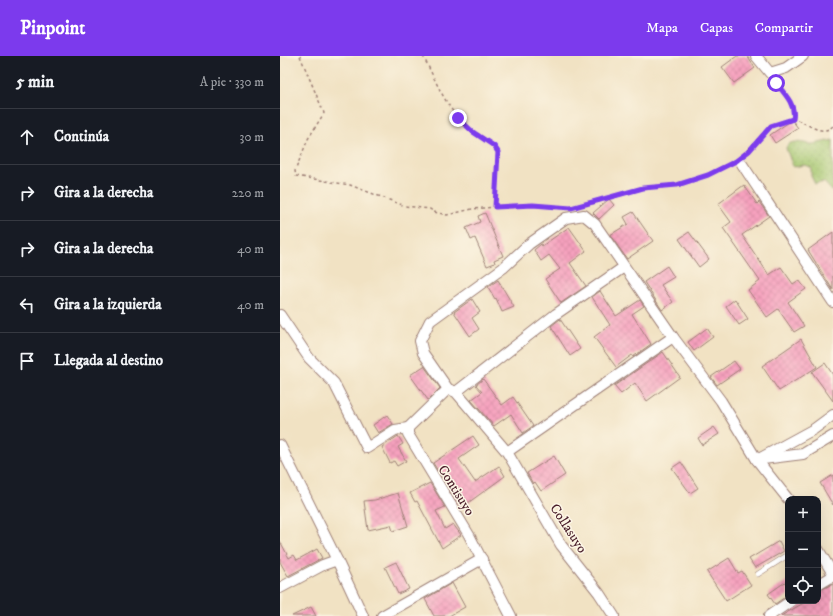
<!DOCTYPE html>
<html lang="es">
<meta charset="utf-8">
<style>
:root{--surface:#171b24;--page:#242831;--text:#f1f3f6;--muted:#9ea1a6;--line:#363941;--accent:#7c3aed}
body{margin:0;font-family:"IM FELL DW Pica",serif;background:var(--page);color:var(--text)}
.controls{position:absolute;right:12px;bottom:12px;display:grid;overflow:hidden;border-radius:8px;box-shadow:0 4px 16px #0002}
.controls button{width:36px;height:36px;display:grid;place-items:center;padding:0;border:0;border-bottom:1px solid var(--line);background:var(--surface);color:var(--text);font:20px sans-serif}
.stop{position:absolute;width:12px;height:12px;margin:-9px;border:3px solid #7c3aed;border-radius:50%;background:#fff}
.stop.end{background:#7c3aed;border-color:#fff;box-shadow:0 1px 4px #0008}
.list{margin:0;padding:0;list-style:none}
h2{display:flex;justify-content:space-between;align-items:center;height:52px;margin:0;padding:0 16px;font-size:17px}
h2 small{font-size:13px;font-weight:400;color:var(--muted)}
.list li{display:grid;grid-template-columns:26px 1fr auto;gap:12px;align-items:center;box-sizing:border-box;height:56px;padding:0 16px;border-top:1px solid var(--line)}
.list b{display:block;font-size:15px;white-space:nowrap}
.list em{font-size:13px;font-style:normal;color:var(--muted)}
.icon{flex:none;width:22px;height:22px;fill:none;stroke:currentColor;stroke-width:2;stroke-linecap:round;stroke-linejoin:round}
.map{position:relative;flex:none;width:553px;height:560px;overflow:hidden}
header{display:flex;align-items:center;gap:24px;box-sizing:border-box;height:56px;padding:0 20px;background:var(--accent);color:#fff}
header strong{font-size:19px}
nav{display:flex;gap:22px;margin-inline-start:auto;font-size:14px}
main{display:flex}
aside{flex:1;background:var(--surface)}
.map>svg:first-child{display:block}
.grass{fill:url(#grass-dots);stroke:#78734e}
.building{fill:url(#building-cross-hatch)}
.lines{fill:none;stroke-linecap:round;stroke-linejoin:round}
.lane-casing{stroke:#9e8077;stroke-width:6}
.street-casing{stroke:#9e8077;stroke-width:12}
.path{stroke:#9e8077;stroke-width:1.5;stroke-dasharray:3 3;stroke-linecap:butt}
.lane{stroke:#fff;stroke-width:5}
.street{stroke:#fff;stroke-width:10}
.route{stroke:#7c3aed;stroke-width:5}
.labels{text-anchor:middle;stroke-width:3;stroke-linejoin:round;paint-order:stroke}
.street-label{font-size:14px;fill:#4a1f2b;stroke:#fcf5e5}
</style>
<header>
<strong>Pinpoint</strong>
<nav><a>Mapa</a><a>Capas</a><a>Compartir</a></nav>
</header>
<main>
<aside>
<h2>5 min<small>A pie · 330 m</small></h2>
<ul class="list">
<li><svg class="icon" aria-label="ahead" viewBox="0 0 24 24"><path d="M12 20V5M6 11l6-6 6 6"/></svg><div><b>Continúa</b></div><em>30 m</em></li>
<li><svg class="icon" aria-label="right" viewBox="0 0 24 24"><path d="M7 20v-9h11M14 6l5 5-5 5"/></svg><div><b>Gira a la derecha</b></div><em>220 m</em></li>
<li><svg class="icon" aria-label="right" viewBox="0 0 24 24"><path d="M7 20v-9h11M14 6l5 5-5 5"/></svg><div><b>Gira a la derecha</b></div><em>40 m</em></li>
<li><svg class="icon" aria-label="left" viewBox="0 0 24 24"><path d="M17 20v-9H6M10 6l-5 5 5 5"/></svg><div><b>Gira a la izquierda</b></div><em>40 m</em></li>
<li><svg class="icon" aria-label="arrive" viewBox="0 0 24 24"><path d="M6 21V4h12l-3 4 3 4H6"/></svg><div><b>Llegada al destino</b></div></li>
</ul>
</aside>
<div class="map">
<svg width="553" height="560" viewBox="0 0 553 560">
<defs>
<pattern id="grass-dots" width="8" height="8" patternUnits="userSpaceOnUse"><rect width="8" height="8" fill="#a6c770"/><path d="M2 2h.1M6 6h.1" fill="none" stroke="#90aa61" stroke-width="1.8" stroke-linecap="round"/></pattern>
<pattern id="building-cross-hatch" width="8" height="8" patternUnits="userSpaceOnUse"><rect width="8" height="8" fill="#f6a1be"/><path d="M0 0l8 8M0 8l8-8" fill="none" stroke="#d48aa3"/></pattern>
</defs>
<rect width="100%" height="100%" fill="#fcf5e5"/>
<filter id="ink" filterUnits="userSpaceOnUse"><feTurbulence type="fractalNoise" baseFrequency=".025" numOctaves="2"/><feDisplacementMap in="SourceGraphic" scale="8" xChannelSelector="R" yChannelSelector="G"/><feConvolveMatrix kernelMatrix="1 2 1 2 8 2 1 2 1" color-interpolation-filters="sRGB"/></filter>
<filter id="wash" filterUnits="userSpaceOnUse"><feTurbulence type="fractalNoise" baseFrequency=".012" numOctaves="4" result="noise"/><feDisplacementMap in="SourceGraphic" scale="16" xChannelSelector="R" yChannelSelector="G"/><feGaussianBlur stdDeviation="0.9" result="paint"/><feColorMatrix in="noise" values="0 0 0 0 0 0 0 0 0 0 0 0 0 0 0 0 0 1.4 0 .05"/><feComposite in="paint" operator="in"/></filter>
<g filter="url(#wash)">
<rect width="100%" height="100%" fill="#f1e2c3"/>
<path class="grass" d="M553,84V136L544,126L535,128L531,120V111L524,109L513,111L506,92C511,81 525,89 534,88C540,87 547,85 553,84Z"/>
<g id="blocks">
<g class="building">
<polygon points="457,0 467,0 475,12 454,27 442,11"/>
<polygon points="512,64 518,72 495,87 490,79"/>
<polygon points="464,129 477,148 479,146 489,160 462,179 489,219 501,211 513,228 519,224 526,233 508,246 524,270 514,276 498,253 487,261 468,234 480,225 443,172 451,166 438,148"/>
<polygon points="329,143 334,149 319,163 313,157"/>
<polygon points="353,156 373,185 347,203 330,179 348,168 344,161"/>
<polygon points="205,157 223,200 214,204 215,207 207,210 195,182 191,184 186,172 200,166 198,160"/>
<polygon points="289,171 306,195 290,207 306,230 281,247 265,223 280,213 269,199 261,205 254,194 261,188 262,190"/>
<polygon points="409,176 429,203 419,211 399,183"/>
<polygon points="553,176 553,234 528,194"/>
<polygon points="387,210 394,221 381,229 393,246 382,254 364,226"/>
<polygon points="218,224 234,251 222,256 216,242 215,243 208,231"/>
<polygon points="320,235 336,260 360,244 364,250 352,258 371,288 353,301 352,299 336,311 314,281 330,269 312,241"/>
<polygon points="192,243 200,256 192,262 199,273 190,280 174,256"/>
<polygon points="455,243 468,263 459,269 446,250"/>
<polygon points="280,263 300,293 290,300 271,270"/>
<polygon points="427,272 433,281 414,295 408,286"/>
<polygon points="521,283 537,311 499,335 482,310"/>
<polygon points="383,296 400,321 367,345 355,327 341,338 334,330"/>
<polygon points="454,305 460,313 437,329 431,321"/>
<polygon points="545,307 553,319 553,345 532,316"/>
<polygon points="144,310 160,332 148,344 130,319"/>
<polygon points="203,323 222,349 233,341 253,370 243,377 231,358 214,370 191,344 202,336 196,329"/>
<polygon points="107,359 113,368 98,377 93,369"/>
<polygon points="434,371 439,378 422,389 418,382"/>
<polygon points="118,380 123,388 118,391 126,405 117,410 114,405 110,407 102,391"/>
<polygon points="193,380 199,389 179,403 195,426 219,410 225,420 181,452 153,407"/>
<polygon points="274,400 285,419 261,435 255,426 253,428 247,417"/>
<polygon points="401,406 418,432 410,437 392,412"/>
<polygon points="553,419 553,449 540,427"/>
<polygon points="150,427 165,451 156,455 165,473 173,468 181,479 162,492 137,445 135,446 130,437"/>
<polygon points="118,437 128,470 113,475 111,469 88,474 84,445 95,444"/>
<polygon points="0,485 9,502 14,499 17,504 37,493 42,502 8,520 0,506"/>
<polygon points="499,485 504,495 475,512 469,503"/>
<polygon points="449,502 458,517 462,515 471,529 446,545 427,516"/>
<polygon points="116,506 129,533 118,538 105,511"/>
<polygon points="508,524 508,539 495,548 488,538"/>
<polygon points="172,527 185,551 169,560 154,560 145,543"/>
<polygon points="553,528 553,560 501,560 527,545 538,545 538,535"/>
<polygon points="31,551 36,560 12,560"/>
</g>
</g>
</g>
<g filter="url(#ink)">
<use href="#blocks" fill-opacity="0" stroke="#9e8077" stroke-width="1"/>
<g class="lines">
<defs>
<polyline id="lane" points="478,518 508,499"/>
<g id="street">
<polyline points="476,0 490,17 506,12 523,0"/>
<polyline points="462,108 553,246"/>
<polyline points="0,259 29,302 54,327 87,392 115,374 128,372"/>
<polyline points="168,333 128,372 128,378 189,479 231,560"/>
<polyline points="176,336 276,258 344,211"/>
<polyline points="0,389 57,504"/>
<polyline points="227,396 393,281"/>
<polyline points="483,403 523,398 553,380"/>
<polyline points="477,404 534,373 553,359"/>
<polyline points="538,493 553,518"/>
<polyline points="538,529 553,520"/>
<polyline points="0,532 43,509 57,504 83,560"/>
<polyline points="102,560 202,503"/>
<polyline points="334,560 319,537 281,489 227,396 176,336 168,333 143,297 140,285 150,265 223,212 249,188 286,162 304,159 315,168 393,281 441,345 477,404 508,443"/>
<polyline points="489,560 511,545"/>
</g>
</defs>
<use href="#lane" class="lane-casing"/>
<use href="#street" class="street-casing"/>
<g class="path">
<polyline points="20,0 44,57 28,83 15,115 16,120 70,129 125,150 150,153 154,156 167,159 192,153 215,151 253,149 284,152"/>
<path d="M143,0C154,21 163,44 178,62C187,73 214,87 218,96L215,151"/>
<path d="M495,25C503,37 516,48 513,63C527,65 540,82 553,70"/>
<polyline points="464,98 491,70 513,63"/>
<polyline points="306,149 363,132 397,129 428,119 453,106"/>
</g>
<use href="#lane" class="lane"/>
<use href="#street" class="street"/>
</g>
</g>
<g class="lines" filter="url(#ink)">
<path class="route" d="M178,62L193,76L214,90L218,96L215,151L253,149L291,152L363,132L397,129L428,119L456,105L469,95L491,70L513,63C516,49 505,38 496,27"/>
</g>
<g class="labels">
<g class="street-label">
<text transform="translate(177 434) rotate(58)" y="5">Contisuyo</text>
<text transform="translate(289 472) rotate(57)" y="5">Collasuyo</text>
</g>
</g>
</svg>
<div class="controls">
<button>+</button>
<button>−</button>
<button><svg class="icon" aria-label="locate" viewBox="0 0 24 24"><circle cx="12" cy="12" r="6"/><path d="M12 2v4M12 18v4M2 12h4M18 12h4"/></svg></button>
</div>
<div class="stop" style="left:496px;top:27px"></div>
<div class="stop end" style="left:178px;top:62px"></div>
</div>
</main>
